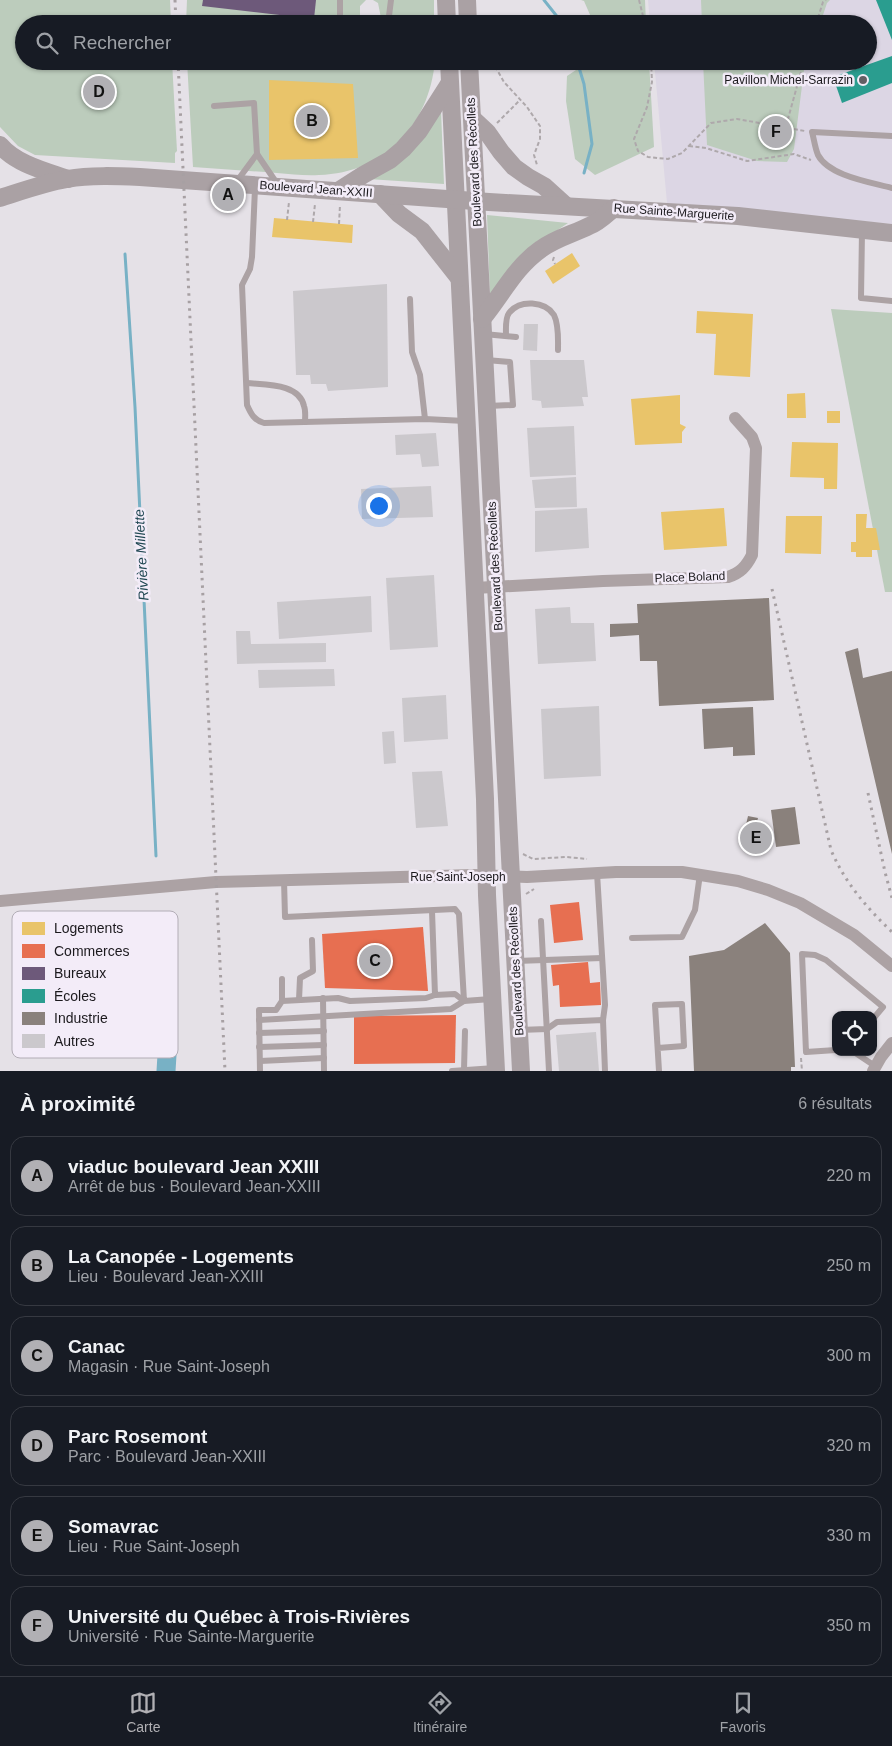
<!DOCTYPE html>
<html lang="fr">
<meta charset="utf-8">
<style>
:root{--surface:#171b24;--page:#242831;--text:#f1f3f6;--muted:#9ea1a6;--line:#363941;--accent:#b1b0b4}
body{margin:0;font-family:Arial,sans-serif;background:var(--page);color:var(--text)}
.controls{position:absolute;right:15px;bottom:15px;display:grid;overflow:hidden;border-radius:10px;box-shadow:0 1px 4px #0004}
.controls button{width:45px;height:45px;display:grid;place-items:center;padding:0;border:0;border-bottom:1px solid var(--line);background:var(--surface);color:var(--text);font:25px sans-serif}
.you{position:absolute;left:378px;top:505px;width:18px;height:18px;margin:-12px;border:4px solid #fff;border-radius:50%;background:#1a73e8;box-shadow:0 0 0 8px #1a73e833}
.badge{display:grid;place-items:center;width:32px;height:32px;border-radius:50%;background:var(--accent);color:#111;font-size:16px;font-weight:700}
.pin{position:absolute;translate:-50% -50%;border:2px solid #fff;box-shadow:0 1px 5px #0006}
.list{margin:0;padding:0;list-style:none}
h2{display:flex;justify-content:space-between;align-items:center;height:65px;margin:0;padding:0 20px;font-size:21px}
h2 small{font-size:16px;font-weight:400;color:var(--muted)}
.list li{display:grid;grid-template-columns:32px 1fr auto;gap:15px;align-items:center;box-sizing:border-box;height:80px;margin:0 10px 10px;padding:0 10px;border:1px solid var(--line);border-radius:15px}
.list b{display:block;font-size:19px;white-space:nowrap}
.list p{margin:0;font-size:16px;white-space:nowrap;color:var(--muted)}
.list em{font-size:16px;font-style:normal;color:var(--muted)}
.icon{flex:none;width:28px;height:28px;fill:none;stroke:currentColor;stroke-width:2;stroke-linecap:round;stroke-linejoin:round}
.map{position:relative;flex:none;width:892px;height:1071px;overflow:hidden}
.search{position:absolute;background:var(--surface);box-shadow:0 1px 4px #0004;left:15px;right:15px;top:15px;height:55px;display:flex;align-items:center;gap:12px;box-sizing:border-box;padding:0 18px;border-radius:28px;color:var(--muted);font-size:19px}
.sheet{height:605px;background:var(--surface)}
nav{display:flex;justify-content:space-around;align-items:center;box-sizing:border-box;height:70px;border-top:1px solid var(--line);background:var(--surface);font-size:14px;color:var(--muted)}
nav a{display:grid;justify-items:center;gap:2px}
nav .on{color:var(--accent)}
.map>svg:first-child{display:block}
.education{fill:#dcd6e4}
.green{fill:#bcccbc}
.homes{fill:#e9c46a}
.shops{fill:#e76f51}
.offices{fill:#6d597a}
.schools{fill:#2a9d8f}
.industry{fill:#8a817c}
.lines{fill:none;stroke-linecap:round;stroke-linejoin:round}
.stream{stroke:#78b1c5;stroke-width:3}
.river{stroke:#78b1c5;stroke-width:19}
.building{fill:#cbc8cc}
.path{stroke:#aea8ab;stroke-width:2;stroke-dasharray:4 2.5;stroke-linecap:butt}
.lane{stroke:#aca2a4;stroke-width:6}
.street{stroke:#aca2a4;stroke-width:12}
.secondary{stroke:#aaa1a4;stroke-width:18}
.rail{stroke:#a7a0a3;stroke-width:3;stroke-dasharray:2.5 5;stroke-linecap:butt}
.poi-dot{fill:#625f64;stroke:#f3ecf8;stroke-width:2}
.labels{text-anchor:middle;stroke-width:5;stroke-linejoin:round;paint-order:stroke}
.poi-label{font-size:12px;fill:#1b191d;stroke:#f3ecf8;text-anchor:end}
.street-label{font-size:12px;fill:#1b191d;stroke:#f3ecf8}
.water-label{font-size:14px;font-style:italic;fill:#214853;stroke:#f3ecf8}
.key{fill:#f3ecf8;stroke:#b2adb6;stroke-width:1}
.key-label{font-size:14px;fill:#1b191d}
</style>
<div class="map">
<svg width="892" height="1071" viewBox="0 0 892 1071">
<rect width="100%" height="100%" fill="#e5e1e7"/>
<polygon class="education" points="648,0 892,0 892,224 667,203 654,61 868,61 868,24 650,24"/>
<g class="green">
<polygon points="0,0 170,0 171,24 24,24 24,61 172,61 177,151 175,153 175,163 35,155 18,146 0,127"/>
<polygon points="187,0 366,0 360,6 360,21 362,24 186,24"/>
<polygon points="373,0 434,0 434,24 377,24 381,18 378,3"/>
<polygon points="581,0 645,0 646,24 594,24 584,1"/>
<polygon points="701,0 830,0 827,3 820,24 702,24"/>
<path d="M187,61H435C429,125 385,173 319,175C305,176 291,174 277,173C249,171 221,169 193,167Z"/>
<polygon points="586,61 649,61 654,147 595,175 575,159 566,101 567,76 585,64"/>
<polygon points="703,61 807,61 804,70 794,149 787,162 757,161 707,145"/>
<polygon points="441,111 444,184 368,179"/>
<polygon points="487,215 568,223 522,254 490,295"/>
<polygon points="831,309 892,313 892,592 885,592"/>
</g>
<g class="homes">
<polygon points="269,80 353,84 358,158 269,160"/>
<polygon points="274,218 353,225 352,243 272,237"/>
<polygon points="572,253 580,266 553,284 545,271"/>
<polygon points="697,311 753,314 750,377 714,375 716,334 696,333"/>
<polygon points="805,393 806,418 787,418 787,394"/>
<polygon points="680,395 680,424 686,427 682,432 682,443 635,445 631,399"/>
<rect x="827" y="411" width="13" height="12"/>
<polygon points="792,442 838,443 837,489 824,489 824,478 790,477"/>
<polygon points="724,508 727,546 664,550 661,512"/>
<polygon points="856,514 867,514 866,528 876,528 880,550 872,550 872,557 856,557 856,552 851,552 851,542 856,542"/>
<polygon points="786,516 822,516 821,554 785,553"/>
</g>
<g class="shops">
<polygon points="579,902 583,940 554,943 550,905"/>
<polygon points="423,927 428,991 325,988 322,934"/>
<polygon points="588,962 590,983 600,982 601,1005 560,1007 559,985 553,986 551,965"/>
<polygon points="456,1015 455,1063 354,1064 354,1016"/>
</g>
<polygon class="offices" points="203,0 316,0 314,19 202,6"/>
<g class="schools">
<polygon points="876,0 892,0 892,40"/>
<polygon points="892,56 892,83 842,103 833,77"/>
</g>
<g class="industry">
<polygon points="769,598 774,700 659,706 657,661 640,661 639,635 610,637 610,624 638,623 637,604"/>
<polygon points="858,648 863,678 892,671 892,854 845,652"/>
<polygon points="753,707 755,755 733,756 733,747 704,749 702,709"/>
<polygon points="795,807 800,844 776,847 771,810"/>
<polygon points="748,816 758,818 755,829 765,831 761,848 746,845 749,830 745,829"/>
<polygon points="765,923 790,953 795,1067 791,1067 791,1071 694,1071 689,956 724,950"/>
</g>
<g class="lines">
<g class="stream">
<polyline points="544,0 563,24"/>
<polyline points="577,61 584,84 592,144 584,173"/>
<polyline points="125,254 135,407 156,856"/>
<polyline points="158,918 164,977"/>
</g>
<polyline class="river" points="164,977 154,1007 168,1039 166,1071"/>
</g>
<g class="building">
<polygon points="387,284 388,387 328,391 326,384 311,384 310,375 296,375 293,291"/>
<polygon points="524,324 538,324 537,351 523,350"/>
<polygon points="530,360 584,360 588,397 582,397 584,406 542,408 541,401 532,400"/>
<polygon points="574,426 576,475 530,477 527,428"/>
<polygon points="436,433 439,466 422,467 420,454 396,455 395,435"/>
<polygon points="576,477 577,507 535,508 532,480"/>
<polygon points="431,486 433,517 362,519 361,489"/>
<polygon points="587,508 589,548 535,552 535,511"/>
<polygon points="434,575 438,647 390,650 386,578"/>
<polygon points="371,596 372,632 279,639 277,602"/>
<polygon points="570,607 571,623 594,623 596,661 538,664 535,609"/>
<polygon points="236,631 250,631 251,644 326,643 326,662 237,664"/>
<polygon points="334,669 335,686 259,688 258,670"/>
<polygon points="446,695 448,739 404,742 402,698"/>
<polygon points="599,706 601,776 544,779 541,709"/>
<polygon points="394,731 396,763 384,764 382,732"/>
<polygon points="442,771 448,826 416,828 412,772"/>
<polygon points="596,1032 599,1071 559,1071 556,1035"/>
</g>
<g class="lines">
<g class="path">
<polyline points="639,0 645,24"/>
<polyline points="816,24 823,2 826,0"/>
<polyline points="492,61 504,82 527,107 540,126 540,139 534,155 537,165"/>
<polyline points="651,61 652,82 647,107 634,139 638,151 648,157 668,159 682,153 711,123 737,119 805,131"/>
<polyline points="497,123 520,100"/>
<polyline points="786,126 804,61"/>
<polyline points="689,146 706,148 747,161 794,154 811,160"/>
<polyline points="287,220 289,202"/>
<polyline points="313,222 315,204"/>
<polyline points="339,224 340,205"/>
<polyline points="554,257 553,260 555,264"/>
<polyline points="523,854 533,859 566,857 587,859"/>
<polyline points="526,894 534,889"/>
<polyline points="801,1058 802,1071"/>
</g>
<g class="lane">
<polyline points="340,24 340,0"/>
<polyline points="388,24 391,0"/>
<polyline points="214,106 254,103 257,154 278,185"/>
<path d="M892,136L812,132C814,139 815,148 818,155C829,176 870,182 892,188"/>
<polyline points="237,181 257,154"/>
<path d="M255,188L252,257L250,269L242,285L247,405C251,414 254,420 264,423L425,419L465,421"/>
<polyline points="862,231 861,298 892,301"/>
<polyline points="410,299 412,352 420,375 425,419"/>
<polyline points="484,334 516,337"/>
<path d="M506,336C506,329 505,318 509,313C520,299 545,301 554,315C559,325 558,340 558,350"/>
<polyline points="486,360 510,362 513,405 488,406"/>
<path d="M247,383C265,385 299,383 304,406C306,411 305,417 305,422"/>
<polyline points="597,873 605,1005 603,1020"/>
<polyline points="284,880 285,917 455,909 459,914 464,1001 491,999"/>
<polyline points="541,921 549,1071"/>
<polyline points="632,938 682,937 695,910 700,874"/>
<polyline points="516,961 602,958"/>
<polyline points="282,979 282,1001"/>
<polyline points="323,998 324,1071"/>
<polyline points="299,1000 300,978 313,971 312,940"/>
<polyline points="259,1020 451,1009 464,1001 455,994 435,995 432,911"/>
<polyline points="519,1030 547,1029 557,1022 603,1020 605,1071"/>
<polyline points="259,1033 324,1031"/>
<polyline points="259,1047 324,1045"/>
<polyline points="658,1048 684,1046 682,1004 655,1005 659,1071"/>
<polyline points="836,1050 806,1052 802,954 815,955 826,960 883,1007 873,1019"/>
<polyline points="854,1052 875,1066"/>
<polyline points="260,1061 324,1058"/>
<polyline points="464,1070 465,1031"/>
<polyline points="260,1071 259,1010 276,1010 282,1001 338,998 350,1001 426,998 435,995"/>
<polyline points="452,1071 495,1068"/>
</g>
<g class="street">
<path d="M475,588L603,581L728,577C740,573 746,567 752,555L756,448L752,437L735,418"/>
<polyline points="0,901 216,882 473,875 527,877 616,872 682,872 738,881 768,890 800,903 854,935 892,966"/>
<polyline points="873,1071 881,1057 892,1043"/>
</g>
<g class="secondary">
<polyline points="446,0 447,24"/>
<polyline points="467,0 468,24"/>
<polyline points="449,61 485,799 487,895 496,1071"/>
<polyline points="469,61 521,1071"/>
<polyline points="472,118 487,132 501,152 514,167 528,177 544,186 565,205"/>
<path d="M0,145C16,164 45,171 68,179"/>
<polyline points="338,191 363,175 390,160 403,149 419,131 449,84"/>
<polyline points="380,194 399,214 422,231 459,278"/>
<path d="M0,198C22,191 44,183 67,179C91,175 116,176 140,177L489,202L738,216L892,233"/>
<path d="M482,319C502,295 515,267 541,249C556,238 573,234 589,226C598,223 607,214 614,208"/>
</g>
<g class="rail">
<polyline points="175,0 176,24"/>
<polyline points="178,61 225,1071"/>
<path d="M772,589L831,850C845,883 867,908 892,932"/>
<polyline points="868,793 885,872 892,898"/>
</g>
</g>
<circle class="poi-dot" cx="863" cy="80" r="5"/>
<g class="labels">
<g class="poi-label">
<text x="853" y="84">Pavillon Michel-Sarrazin</text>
</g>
<g class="street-label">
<text transform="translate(474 162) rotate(-93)" y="4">Boulevard des Récollets</text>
<text transform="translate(316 189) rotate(4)" y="4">Boulevard Jean-XXIII</text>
<text transform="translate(674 212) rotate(4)" y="4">Rue Sainte-Marguerite</text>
<text transform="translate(495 566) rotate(-93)" y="4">Boulevard des Récollets</text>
<text transform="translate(690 577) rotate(-2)" y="4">Place Boland</text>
<text x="458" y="881">Rue Saint-Joseph</text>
<text transform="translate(516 971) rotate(-93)" y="4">Boulevard des Récollets</text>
</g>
<g class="water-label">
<text transform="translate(141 555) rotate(-93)" y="5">Rivière Millette</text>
</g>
</g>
<rect x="12" y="911" width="166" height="147" rx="8" class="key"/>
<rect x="22" y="922" width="23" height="13" fill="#e9c46a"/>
<rect x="22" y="944" width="23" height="14" fill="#e76f51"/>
<rect x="22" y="967" width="23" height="13" fill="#6d597a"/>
<rect x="22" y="989" width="23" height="14" fill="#2a9d8f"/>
<rect x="22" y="1012" width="23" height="13" fill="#8a817c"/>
<rect x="22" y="1034" width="23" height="14" fill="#cbc8cc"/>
<g class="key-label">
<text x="54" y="933">Logements</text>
<text x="54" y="956">Commerces</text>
<text x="54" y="978">Bureaux</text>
<text x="54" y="1001">Écoles</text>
<text x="54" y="1023">Industrie</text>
<text x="54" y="1046">Autres</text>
</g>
</svg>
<div class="controls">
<button><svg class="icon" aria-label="locate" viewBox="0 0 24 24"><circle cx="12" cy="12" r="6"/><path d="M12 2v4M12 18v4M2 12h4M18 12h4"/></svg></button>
</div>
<div class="you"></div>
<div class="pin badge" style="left:228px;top:195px">A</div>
<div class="pin badge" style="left:312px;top:121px">B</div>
<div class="pin badge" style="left:375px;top:961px">C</div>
<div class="pin badge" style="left:99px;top:92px">D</div>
<div class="pin badge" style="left:756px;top:838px">E</div>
<div class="pin badge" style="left:776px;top:132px">F</div>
<div class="search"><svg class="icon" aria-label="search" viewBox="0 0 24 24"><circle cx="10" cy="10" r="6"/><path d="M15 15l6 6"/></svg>Rechercher</div>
</div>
<section class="sheet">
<h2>À proximité<small>6 résultats</small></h2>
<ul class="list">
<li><span class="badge">A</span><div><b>viaduc boulevard Jean XXIII</b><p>Arrêt de bus · Boulevard Jean-XXIII</p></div><em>220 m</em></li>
<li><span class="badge">B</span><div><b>La Canopée - Logements</b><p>Lieu · Boulevard Jean-XXIII</p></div><em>250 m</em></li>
<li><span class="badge">C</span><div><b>Canac</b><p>Magasin · Rue Saint-Joseph</p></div><em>300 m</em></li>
<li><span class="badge">D</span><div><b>Parc Rosemont</b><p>Parc · Boulevard Jean-XXIII</p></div><em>320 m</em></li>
<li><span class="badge">E</span><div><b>Somavrac</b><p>Lieu · Rue Saint-Joseph</p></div><em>330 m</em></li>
<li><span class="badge">F</span><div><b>Université du Québec à Trois-Rivières</b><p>Université · Rue Sainte-Marguerite</p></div><em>350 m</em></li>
</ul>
</section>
<nav>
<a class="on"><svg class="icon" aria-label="map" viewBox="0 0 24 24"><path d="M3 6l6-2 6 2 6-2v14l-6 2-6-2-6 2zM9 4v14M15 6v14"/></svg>Carte</a>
<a><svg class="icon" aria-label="directions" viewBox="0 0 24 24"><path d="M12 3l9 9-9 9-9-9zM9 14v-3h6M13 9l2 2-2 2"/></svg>Itinéraire</a>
<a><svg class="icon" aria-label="saved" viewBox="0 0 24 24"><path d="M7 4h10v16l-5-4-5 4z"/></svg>Favoris</a>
</nav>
